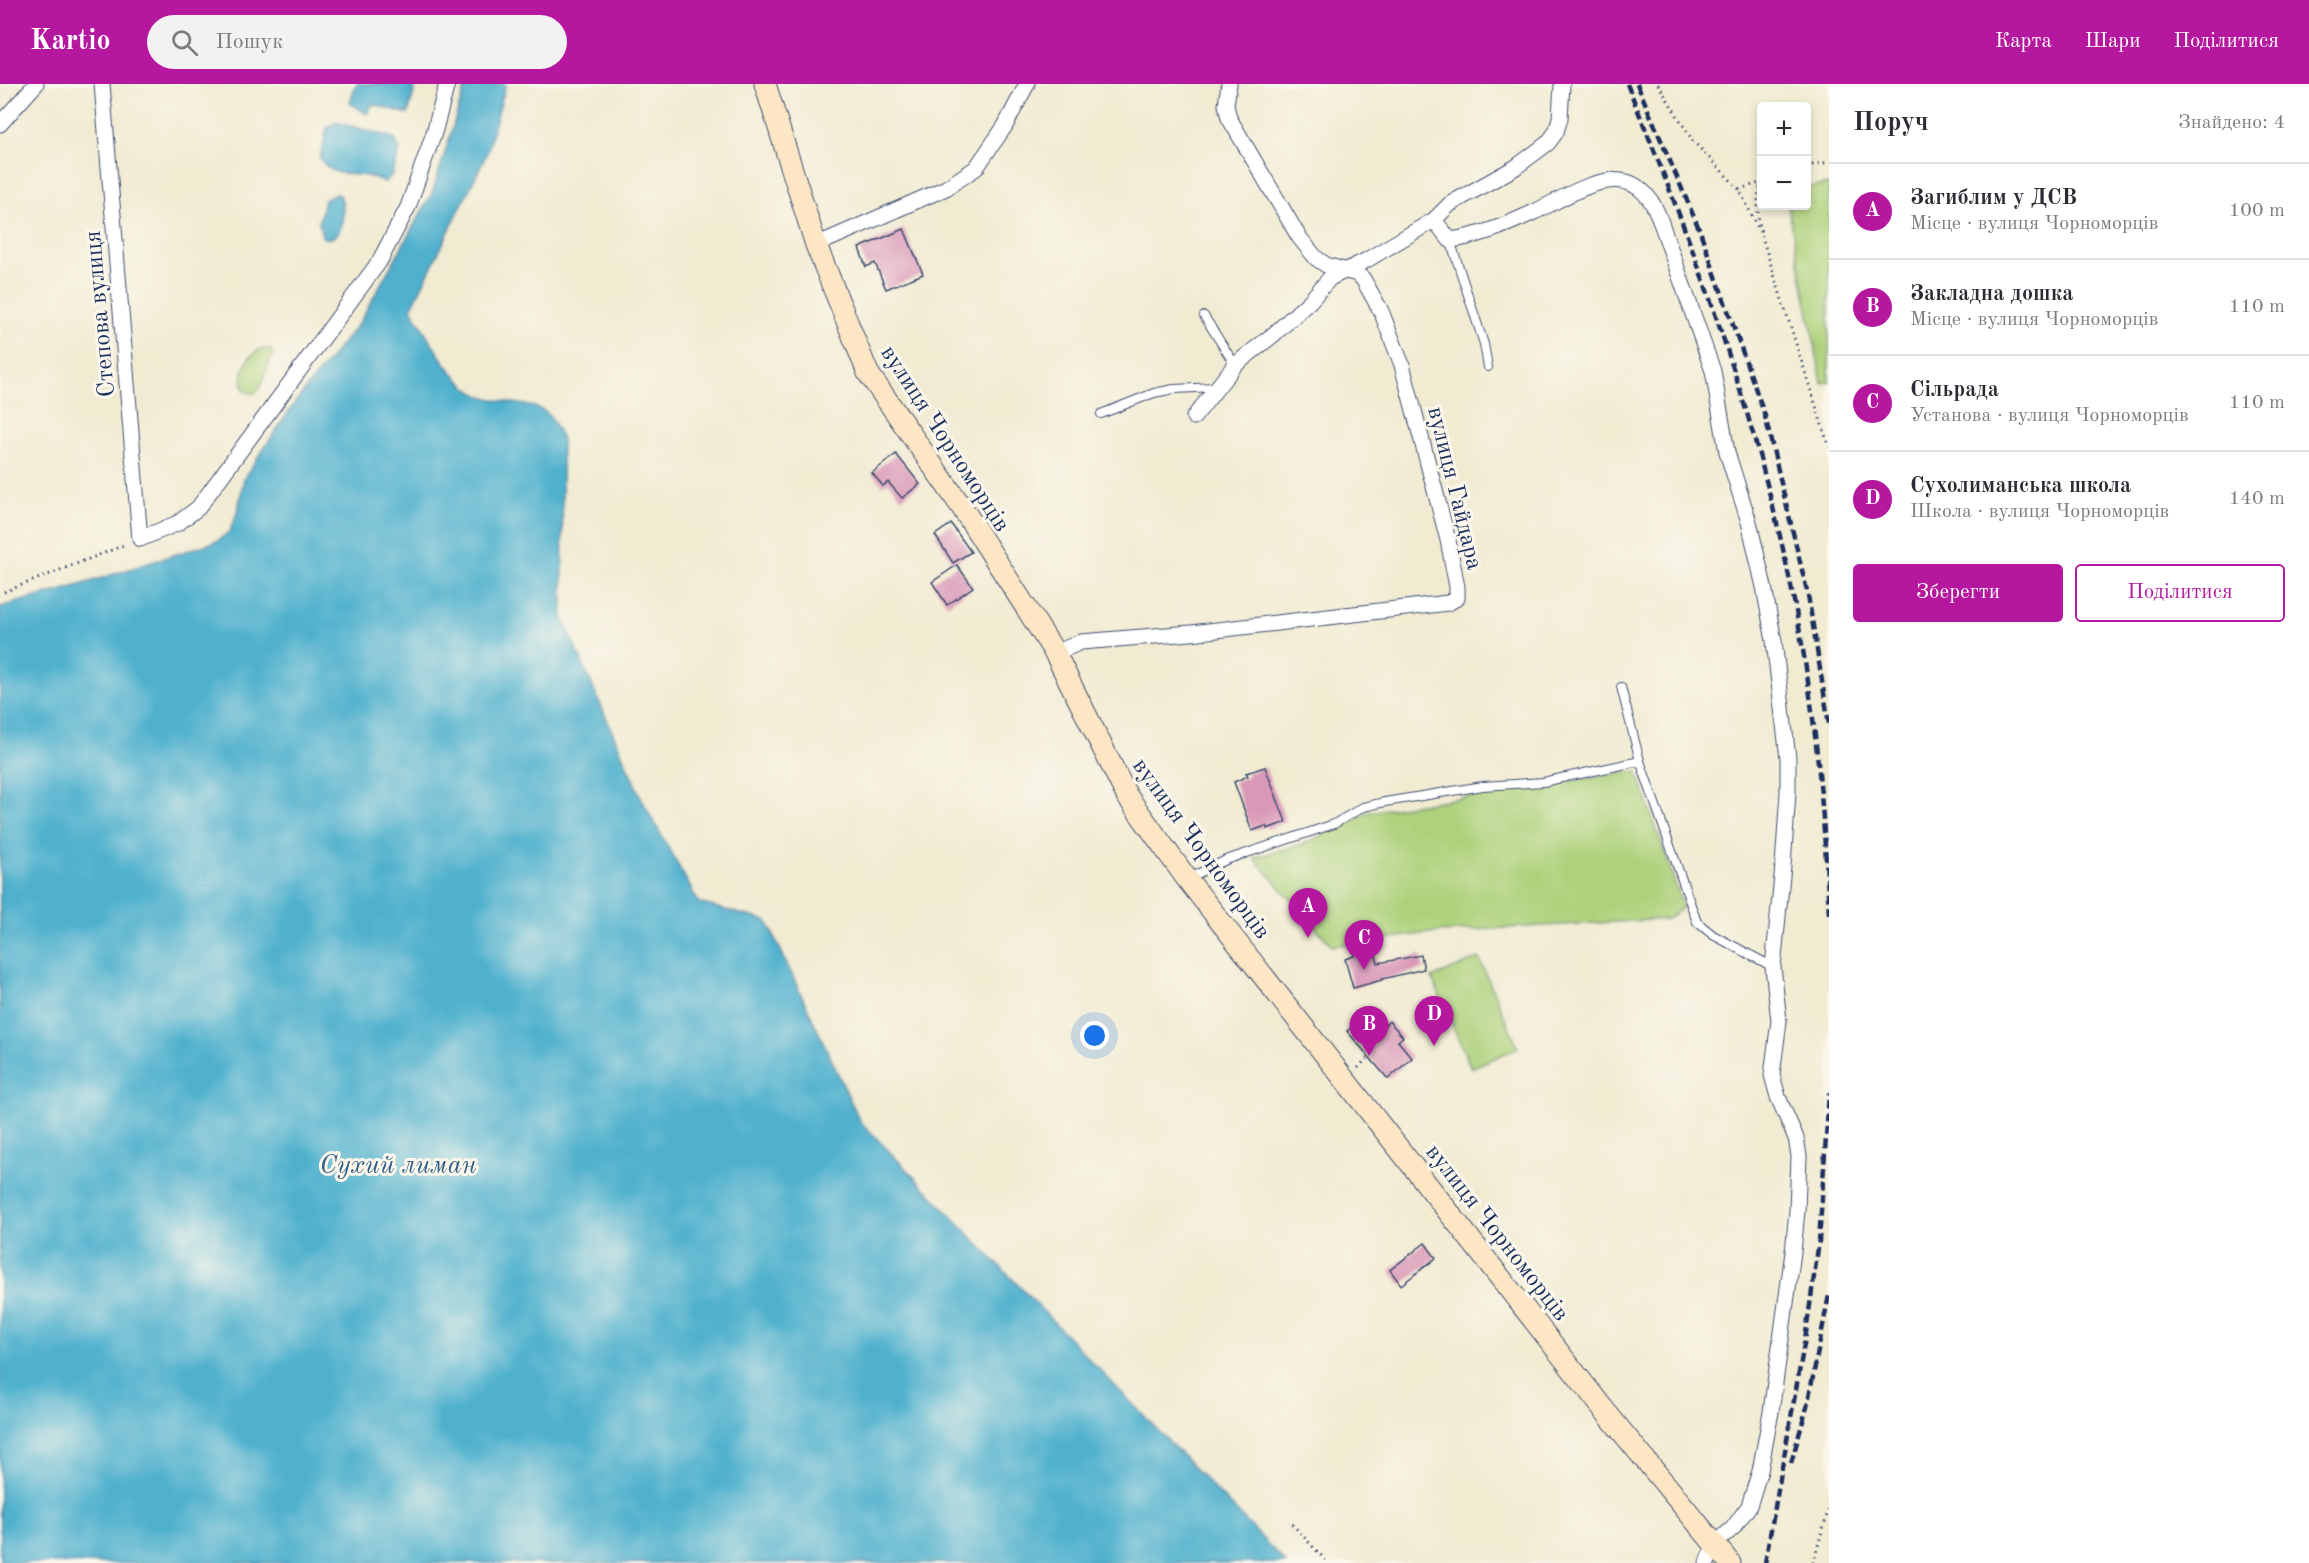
<!DOCTYPE html>
<html lang="uk">
<meta charset="utf-8">
<style>
:root{--surface:#fff;--page:#f2f2f3;--text:#2b2b33;--muted:#7c7c81;--line:#e1e1e2;--accent:#b5179e}
body{margin:0;font-family:"Old Standard TT",serif;background:var(--page);color:var(--text)}
.controls{position:absolute;right:18px;top:18px;display:grid;overflow:hidden;border-radius:6px;box-shadow:0 3px 9px #0003}
.controls button{width:54px;height:54px;display:grid;place-items:center;padding:0;border:0;border-bottom:2px solid var(--line);background:var(--surface);color:var(--text);font:30px sans-serif}
.you{position:absolute;left:1095px;top:952px;width:21px;height:21px;margin:-15px;border:4px solid #fff;border-radius:50%;background:#1a73e8;box-shadow:0 0 0 9px #1a73e833}
.badge{display:grid;place-items:center;width:39px;height:39px;border-radius:50%;background:var(--accent);color:#fff;font-size:20px;font-weight:700}
.pin{position:absolute;translate:-50% -50px;filter:drop-shadow(0 2px 3px #0008)}
.pin::after{content:'';position:absolute;top:32px;width:21px;height:18px;background:inherit;clip-path:polygon(0 0,100% 0,50% 100%)}
.list{margin:0;padding:0;list-style:none}
h2{display:flex;justify-content:space-between;align-items:center;height:78px;margin:0;padding:0 24px;font-size:26px}
h2 small{font-size:20px;font-weight:400;color:var(--muted)}
.list li{display:grid;grid-template-columns:39px 1fr auto;gap:18px;align-items:center;box-sizing:border-box;height:96px;padding:0 24px;border-top:2px solid var(--line)}
.list b{display:block;font-size:22px;white-space:nowrap}
.list p{margin:0;font-size:20px;white-space:nowrap;color:var(--muted)}
.list em{font-size:20px;font-style:normal;color:var(--muted)}
.actions{display:flex;gap:12px;padding:18px 24px}
.actions a{flex:1;padding:14px 0;border:2px solid var(--accent);border-radius:6px;text-align:center;font-size:21px;color:var(--accent)}
.actions .main{background:var(--accent);color:#fff}
.icon{flex:none;width:33px;height:33px;fill:none;stroke:currentColor;stroke-width:2;stroke-linecap:round;stroke-linejoin:round}
.map{position:relative;flex:none;width:1829px;height:1479px;overflow:hidden}
header{display:flex;align-items:center;gap:36px;box-sizing:border-box;height:84px;padding:0 30px;background:var(--accent);color:#fff}
header strong{font-size:28px}
nav{display:flex;gap:33px;margin-inline-start:auto;font-size:21px}
.search{width:420px;height:54px;background:var(--page);display:flex;align-items:center;gap:15px;box-sizing:border-box;padding:0 21px;border-radius:33px;color:var(--muted);font-size:22px}
main{display:flex}
aside{flex:1;background:var(--surface)}
.map>svg:first-child{display:block}
.green{fill:#aed27b;stroke:#64806c;stroke-width:1.5}
.water{fill:#4fb1ce;stroke:#357096;stroke-width:1.5}
.building{fill:#d998b7}
.lines{fill:none;stroke-linecap:round;stroke-linejoin:round}
.lane-casing{stroke:#3b4b6f;stroke-width:10}
.street-casing{stroke:#3b4b6f;stroke-width:17}
.secondary-casing{stroke:#3b4b6f;stroke-width:23}
.path{stroke:#3b4b6f;stroke-width:3;stroke-dasharray:1.5 4.5;stroke-linecap:butt}
.lane{stroke:#fff;stroke-width:8}
.street{stroke:#fff;stroke-width:15}
.secondary{stroke:#fce6c4;stroke-width:21}
.rail{stroke:#1b2f5e;stroke-width:4.5;stroke-dasharray:9 4.5;stroke-linecap:butt}
.labels{text-anchor:middle;stroke-width:6;stroke-linejoin:round;paint-order:stroke}
.street-label{font-size:24px;fill:#1b2f5e;stroke:#fbf7ec}
.water-label{font-size:26px;font-style:italic;fill:#2d5c85;stroke:#fbf7ec}
</style>
<header>
<strong>Kartio</strong>
<div class="search"><svg class="icon" aria-label="search" viewBox="0 0 24 24"><circle cx="10" cy="10" r="6"/><path d="M15 15l6 6"/></svg>Пошук</div>
<nav><a>Карта</a><a>Шари</a><a>Поділитися</a></nav>
</header>
<main>
<div class="map">
<svg width="1829" height="1479" viewBox="0 0 1829 1479">
<rect width="100%" height="100%" fill="#fbf7ec"/>
<filter id="ink" filterUnits="userSpaceOnUse"><feTurbulence type="fractalNoise" baseFrequency=".0167" numOctaves="2"/><feDisplacementMap in="SourceGraphic" scale="12" xChannelSelector="R" yChannelSelector="G"/><feConvolveMatrix kernelMatrix="1 2 1 2 8 2 1 2 1" color-interpolation-filters="sRGB"/></filter>
<filter id="wash" filterUnits="userSpaceOnUse"><feTurbulence type="fractalNoise" baseFrequency=".008" numOctaves="4" result="noise"/><feDisplacementMap in="SourceGraphic" scale="24" xChannelSelector="R" yChannelSelector="G"/><feGaussianBlur stdDeviation="1.35" result="paint"/><feColorMatrix in="noise" values="0 0 0 0 0 0 0 0 0 0 0 0 0 0 0 0 0 1.4 0 .05"/><feComposite in="paint" operator="in"/></filter>
<g filter="url(#wash)">
<rect width="100%" height="100%" fill="#f1ebd2"/>
<g class="green">
<polygon points="1829,100 1829,298 1822,299 1788,122 1806,122 1807,104"/>
<path d="M260,265H270L273,269L259,306L253,310L245,307C238,293 246,272 260,265Z"/>
<polygon points="1637,687 1683,823 1668,835 1436,848 1332,862 1254,774 1306,759 1368,728"/>
<polygon points="1479,874 1518,964 1471,984 1432,894"/>
</g>
<g class="water">
<polygon points="356,0 416,0 408,30 373,20 367,30 350,19"/>
<path d="M466,0H506L487,69L411,225C428,251 444,285 469,305C491,322 534,316 548,330C554,336 558,348 562,355L563,534L642,716L699,819L767,837L860,1037L1286,1479H0V523L80,501L217,457L230,447L238,426L244,394L296,317L359,239L433,107Z"/>
<path d="M336,38L394,54L400,66L392,91L385,98C379,96 373,93 367,92C349,89 331,94 320,74L327,44Z"/>
<path d="M336,110L340,111C346,124 344,162 322,153L319,138L324,116Z"/>
</g>
<g id="blocks">
<g class="building">
<polygon points="904,145 923,190 886,205 875,179 866,183 859,164"/>
<polygon points="896,370 920,400 902,414 888,398 883,402 872,389"/>
<polygon points="951,440 971,468 953,479 935,451"/>
<polygon points="957,481 973,503 947,521 932,498"/>
<polygon points="1265,683 1286,738 1267,745 1266,742 1252,747 1234,698 1248,692 1246,689"/>
<polygon points="1372,860 1378,879 1421,871 1424,885 1382,895 1382,896 1353,904 1345,875 1354,872 1352,865"/>
<polygon points="1371,927 1384,942 1389,937 1403,953 1398,957 1412,974 1388,995 1347,947"/>
<polygon points="1425,1159 1436,1174 1401,1201 1390,1186"/>
</g>
</g>
</g>
<g filter="url(#ink)">
<use href="#blocks" fill-opacity="0" stroke="#3b4b6f" stroke-width="1.5"/>
<g class="lines">
<defs>
<g id="lane">
<polyline points="1450,156 1484,260 1488,283"/>
<polyline points="1204,232 1235,281"/>
<polyline points="1101,330 1154,309 1174,305 1216,303"/>
<polyline points="1621,603 1640,677 1697,838 1713,851 1773,883"/>
<polyline points="1189,794 1226,776 1334,740 1363,723 1385,718 1483,702 1543,698 1640,677"/>
</g>
<g id="street">
<polyline points="102,0 140,455 178,439 198,424 379,178 408,123 434,49 447,0"/>
<polyline points="0,40 36,0"/>
<path d="M1434,136L1450,156C1478,153 1506,141 1532,129C1576,109 1632,65 1659,133L1713,287L1727,368L1749,438L1764,503L1774,557L1788,674V708L1783,782L1773,883L1779,937L1772,991L1778,1013L1796,1054L1799,1072L1797,1127L1793,1168L1771,1328L1760,1387L1749,1422L1733,1444L1716,1459L1707,1479"/>
<polyline points="816,161 946,104 976,84 1005,42 1027,0"/>
<polyline points="1194,333 1235,281 1273,251 1310,217 1330,194 1365,177 1434,136 1450,120 1516,83 1548,59 1556,48 1560,34 1562,0"/>
<polyline points="1055,569 1081,558 1191,549 1448,519 1457,514 1457,503 1448,456 1402,281 1381,227 1363,195 1357,190 1326,181 1316,174 1299,153 1229,34 1226,21 1229,0"/>
</g>
<polyline id="secondary" points="765,0 816,161 868,289 963,425 1055,569 1127,712 1187,795 1605,1327 1730,1479"/>
</defs>
<use href="#lane" class="lane-casing"/>
<use href="#street" class="street-casing"/>
<use href="#secondary" class="secondary-casing"/>
<g class="path">
<polyline points="1658,0 1693,57 1739,105 1760,148"/>
<polyline points="1806,82 1829,78"/>
<path d="M1762,98C1755,115 1758,135 1762,153L1829,363"/>
<polyline points="1739,105 1760,99"/>
<polyline points="4,508 127,460"/>
<polyline points="1358,984 1369,972"/>
<polyline points="1292,1440 1328,1479"/>
<polyline points="1813,1479 1829,1424"/>
</g>
<use href="#lane" class="lane"/>
<use href="#street" class="street"/>
<use href="#secondary" class="secondary"/>
<g class="rail">
<path d="M1627,0C1706,190 1776,387 1807,591C1819,671 1825,750 1829,830"/>
<polyline points="1637,0 1700,147 1765,332 1808,511 1829,640"/>
<polyline points="1791,1379 1807,1323 1829,1211"/>
<polyline points="1765,1479 1806,1249 1819,1157 1829,1009"/>
</g>
</g>
</g>
<g class="labels">
<g class="street-label">
<text transform="translate(99 230) rotate(-95)" y="8">Степова вулиця</text>
<text transform="translate(946 354) rotate(57)" y="8">вулиця Чорноморців</text>
<text transform="translate(1456 404) rotate(76)" y="8">вулиця Гайдара</text>
<text transform="translate(1202 764) rotate(54)" y="8">вулиця Чорноморців</text>
<text transform="translate(1498 1148) rotate(52)" y="8">вулиця Чорноморців</text>
</g>
<g class="water-label">
<text x="398" y="1089">Сухий лиман</text>
</g>
</g>
</svg>
<div class="controls">
<button>+</button>
<button>−</button>
</div>
<div class="you"></div>
<div class="pin badge" style="left:1308px;top:854px">A</div>
<div class="pin badge" style="left:1369px;top:972px">B</div>
<div class="pin badge" style="left:1364px;top:886px">C</div>
<div class="pin badge" style="left:1434px;top:962px">D</div>
</div>
<aside>
<h2>Поруч<small>Знайдено: 4</small></h2>
<ul class="list">
<li><span class="badge">A</span><div><b>Загиблим у ДСВ</b><p>Місце · вулиця Чорноморців</p></div><em>100 m</em></li>
<li><span class="badge">B</span><div><b>Закладна дошка</b><p>Місце · вулиця Чорноморців</p></div><em>110 m</em></li>
<li><span class="badge">C</span><div><b>Сільрада</b><p>Установа · вулиця Чорноморців</p></div><em>110 m</em></li>
<li><span class="badge">D</span><div><b>Сухолиманська школа</b><p>Школа · вулиця Чорноморців</p></div><em>140 m</em></li>
</ul>
<div class="actions"><a class="main">Зберегти</a><a>Поділитися</a></div>
</aside>
</main>
